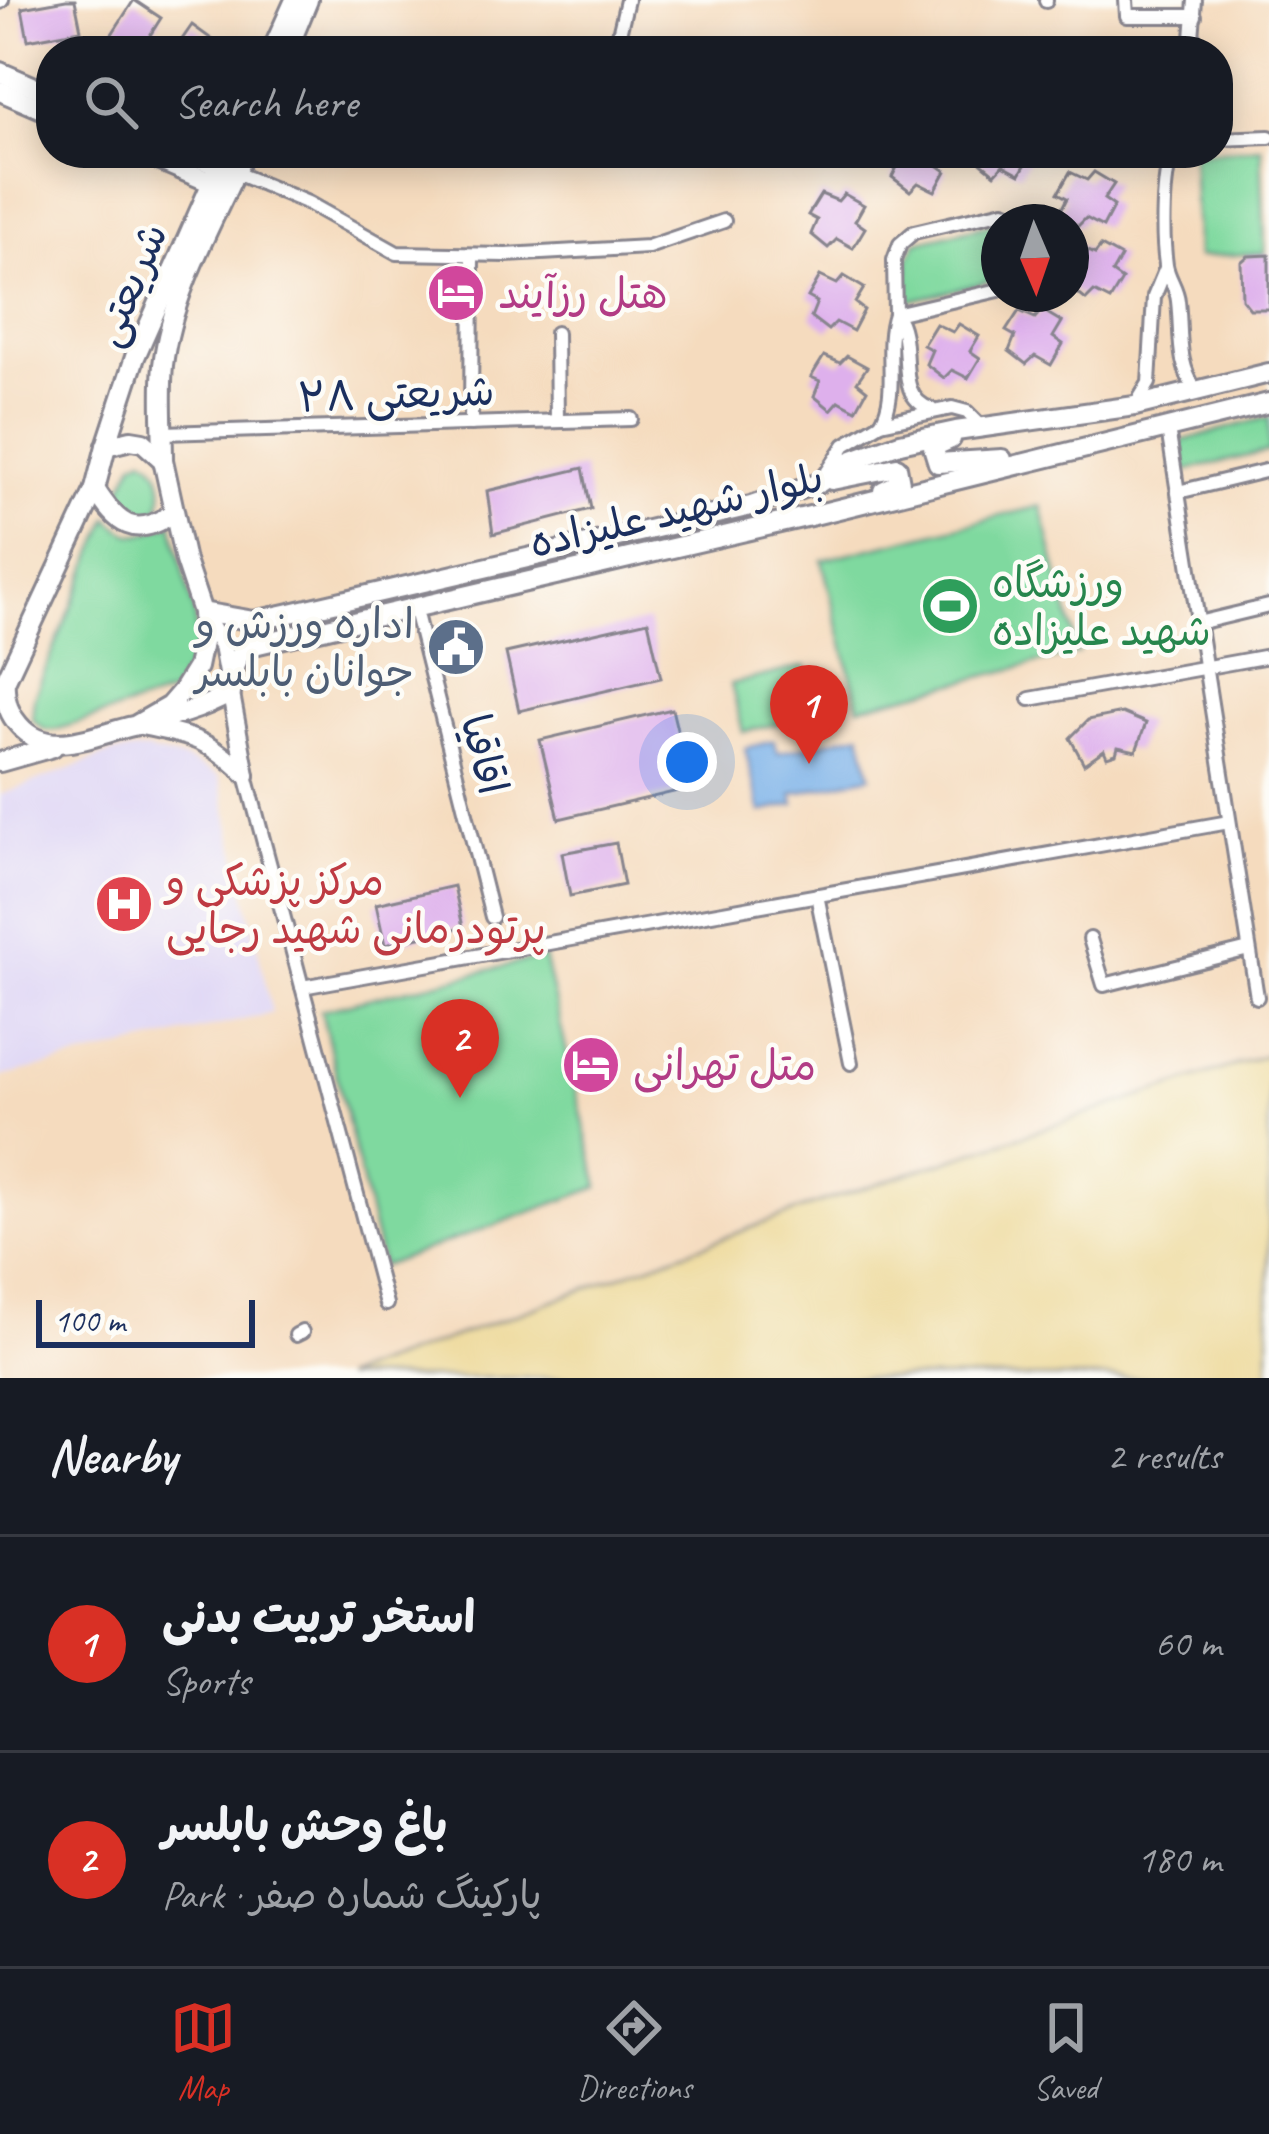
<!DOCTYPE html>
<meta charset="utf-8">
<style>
:root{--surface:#171b24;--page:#242831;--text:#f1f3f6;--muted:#9ea1a6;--line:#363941;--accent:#d93025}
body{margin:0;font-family:Caveat,"Playpen Sans Arabic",sans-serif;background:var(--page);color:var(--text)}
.compass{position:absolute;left:981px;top:204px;width:108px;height:108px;border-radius:50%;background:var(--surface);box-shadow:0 6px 30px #0003;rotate:178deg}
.scale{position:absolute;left:36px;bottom:30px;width:219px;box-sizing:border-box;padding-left:12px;border:6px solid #1b2f5e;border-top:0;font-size:33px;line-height:42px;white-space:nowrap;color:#1b2f5e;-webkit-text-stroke:9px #fdfcf7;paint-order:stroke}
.you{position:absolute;left:687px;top:762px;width:42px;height:42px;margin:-30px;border:9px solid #fff;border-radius:50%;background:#1a73e8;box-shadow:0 0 0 18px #1a73e833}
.badge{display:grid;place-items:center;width:78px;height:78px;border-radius:50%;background:var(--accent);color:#fff;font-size:39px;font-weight:700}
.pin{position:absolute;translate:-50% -99px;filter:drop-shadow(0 3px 6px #0008)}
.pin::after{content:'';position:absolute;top:63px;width:42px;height:36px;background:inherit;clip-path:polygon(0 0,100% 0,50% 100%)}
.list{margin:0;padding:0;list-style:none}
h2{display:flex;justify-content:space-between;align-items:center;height:156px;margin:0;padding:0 48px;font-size:51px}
h2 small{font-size:39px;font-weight:400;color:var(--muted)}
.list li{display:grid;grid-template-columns:78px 1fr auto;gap:36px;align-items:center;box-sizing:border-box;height:216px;padding:0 48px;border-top:3px solid var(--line)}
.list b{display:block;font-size:45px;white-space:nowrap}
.list p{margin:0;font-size:39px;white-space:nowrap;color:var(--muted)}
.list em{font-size:39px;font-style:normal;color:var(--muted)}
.icon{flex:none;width:66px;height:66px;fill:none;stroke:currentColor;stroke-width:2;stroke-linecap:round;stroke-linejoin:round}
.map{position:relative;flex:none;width:1269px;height:1378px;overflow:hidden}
.search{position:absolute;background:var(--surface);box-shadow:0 6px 30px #0003;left:36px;right:36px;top:36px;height:132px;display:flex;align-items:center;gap:30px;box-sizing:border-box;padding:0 42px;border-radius:48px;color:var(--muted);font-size:45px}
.sheet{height:588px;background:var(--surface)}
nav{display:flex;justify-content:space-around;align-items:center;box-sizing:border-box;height:168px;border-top:3px solid var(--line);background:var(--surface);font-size:33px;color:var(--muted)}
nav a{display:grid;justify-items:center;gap:6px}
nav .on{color:var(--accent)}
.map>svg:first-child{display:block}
.built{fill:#ded5f5}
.green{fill:#7fd99f;stroke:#4d847e;stroke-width:3}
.sand{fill:#eeda9e;stroke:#84847e;stroke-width:3}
.water{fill:#79b0e8;stroke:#4a70a3;stroke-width:3}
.building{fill:#deb0ec}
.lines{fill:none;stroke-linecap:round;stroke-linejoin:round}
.minor-casing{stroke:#88858e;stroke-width:18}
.secondary-casing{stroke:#88858e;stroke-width:22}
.primary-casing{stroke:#88858e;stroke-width:24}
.minor{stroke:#fff;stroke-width:12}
.secondary{stroke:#fff;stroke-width:16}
.primary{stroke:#fff;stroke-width:18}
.labels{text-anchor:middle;stroke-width:9;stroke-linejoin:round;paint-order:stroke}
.street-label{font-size:42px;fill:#1b2f5e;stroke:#fdfcf7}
.hotel-label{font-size:42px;fill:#b23c85;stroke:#fdfcf7;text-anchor:start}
.leisure-label{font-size:42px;fill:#27864d;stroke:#fdfcf7;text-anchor:start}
.service-label{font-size:42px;fill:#4e5e75;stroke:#fdfcf7;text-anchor:end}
.health-label{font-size:42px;fill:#be3a42;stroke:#fdfcf7;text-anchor:start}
</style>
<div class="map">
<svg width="1269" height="1378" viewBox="0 0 1269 1378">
<rect width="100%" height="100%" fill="#fdfcf7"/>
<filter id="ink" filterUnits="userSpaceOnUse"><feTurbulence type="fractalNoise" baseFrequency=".00833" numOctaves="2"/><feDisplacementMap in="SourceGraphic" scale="24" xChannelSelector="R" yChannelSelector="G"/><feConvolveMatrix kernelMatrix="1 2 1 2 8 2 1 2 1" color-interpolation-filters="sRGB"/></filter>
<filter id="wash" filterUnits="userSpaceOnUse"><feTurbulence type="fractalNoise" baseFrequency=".004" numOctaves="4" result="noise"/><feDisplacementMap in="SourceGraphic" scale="48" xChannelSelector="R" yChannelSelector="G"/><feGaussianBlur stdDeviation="2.7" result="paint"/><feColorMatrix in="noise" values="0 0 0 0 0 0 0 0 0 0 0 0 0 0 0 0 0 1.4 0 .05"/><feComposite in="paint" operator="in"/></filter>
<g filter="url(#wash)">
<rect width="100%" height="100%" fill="#f5dbbe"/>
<polygon class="built" points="146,750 186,760 219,776 272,1013 0,1077 0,795 112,753"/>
<g class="green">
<polygon points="1261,147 1265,253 1197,257 1192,157 1197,153"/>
<polygon points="999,222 999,279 908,301 908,260 917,242"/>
<polygon points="1269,417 1269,451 1185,471 1181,441"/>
<path d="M144,457C164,467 169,500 152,515L130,512L116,501L134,462Z"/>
<polygon points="1041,506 1078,653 859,707 822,560"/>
<path d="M109,518C132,543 143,535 172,523L195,618L197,653L170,694L55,730H45L32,719L34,697Z"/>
<polygon points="805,666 817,714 743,732 731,684"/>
<polygon points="544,957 599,1187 382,1266 321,1010"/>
</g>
<polygon class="sand" points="1269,1054 1269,1378 342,1378 813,1205"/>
<polygon class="water" points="861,733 871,776 793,794 795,804 761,812 745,748 774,741 778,753"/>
<g id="blocks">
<g class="building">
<polygon points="66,0 75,0 81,30 28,40 22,8"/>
<polygon points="134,0 161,18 140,51 101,51"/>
<polygon points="192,25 217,43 211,51 174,51"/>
<polygon points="892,153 943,153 936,164 946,171 935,191 918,183 910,191 892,177 899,163 890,158"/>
<polygon points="981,153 1032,153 1020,174 1003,165 995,174 978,160"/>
<polygon points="1070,172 1087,180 1094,172 1114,184 1104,199 1114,206 1103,227 1086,218 1078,226 1060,212 1067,198 1058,193"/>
<polygon points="821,194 838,201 844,194 864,205 855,221 865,228 853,248 837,239 828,248 811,234 817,220 808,215"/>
<polygon points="1078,246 1095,254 1101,246 1121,257 1112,273 1122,280 1110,300 1094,292 1086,300 1071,288 1074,272 1071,257"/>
<polygon points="1269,255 1269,309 1250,309 1242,299 1241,262 1248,256"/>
<polygon points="445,267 460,267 461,278 468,278 467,307 443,307"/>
<polygon points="820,276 837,284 844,276 864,288 855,303 864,310 853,331 836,322 828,330 811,317 817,302 808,297"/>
<polygon points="1042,310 1062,322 1053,337 1063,344 1051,365 1035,356 1026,364 1009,351 1015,336 1006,331 1019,311 1035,318"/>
<polygon points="936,324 953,332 959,324 979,336 970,351 980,358 968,378 952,370 944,378 926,364 932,350 923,345"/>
<polygon points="824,356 840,363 847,356 867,367 857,382 867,390 856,410 839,401 831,410 814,396 820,381 811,377"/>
<polygon points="583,468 591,509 493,534 487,491"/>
<polygon points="648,621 661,678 519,711 506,653"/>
<polygon points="463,625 472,664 450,669 441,631"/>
<polygon points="672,709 691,788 559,819 540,740"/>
<polygon points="1122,713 1146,723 1136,751 1118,747 1116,754 1107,757 1104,750 1084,764 1070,738 1088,720"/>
<polygon points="616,843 624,885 570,896 562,853"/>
<polygon points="454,886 463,927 385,945 376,904"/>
</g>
</g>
</g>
<g filter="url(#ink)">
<use href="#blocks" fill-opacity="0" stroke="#88858e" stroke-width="3"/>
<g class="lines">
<defs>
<g id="minor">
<polyline points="1126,0 1127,16 1195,16"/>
<polyline points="1046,1 1046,0"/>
<polyline points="0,2 2,0"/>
<polyline points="291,42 323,51"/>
<polyline points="615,51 627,0"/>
<polyline points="1191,51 1195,0"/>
<polyline points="1218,139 1269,137"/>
<path d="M1172,153C1162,180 1162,236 1166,265C1168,278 1177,288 1178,301C1182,335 1176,361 1196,391"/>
<polyline points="236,173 308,203 397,253 506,255 648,247 724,221"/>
<polyline points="999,290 895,314 894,260 900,244 914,232 1004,211 1033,222"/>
<path d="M895,314C917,343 891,395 931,409"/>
<polyline points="556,333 557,421"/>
<polyline points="1135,406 1149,383 1154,297 1166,268"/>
<path d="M881,423C900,392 883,350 895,314"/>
<polyline points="471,424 472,255"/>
<polyline points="1168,429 1257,997"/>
<polyline points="163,433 631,419"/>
<polyline points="826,474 845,445 881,423 952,408 967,412 984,429"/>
<polyline points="1178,492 1269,470"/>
<polyline points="414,606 492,917"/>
<polyline points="1198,623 1269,606"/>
<polyline points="1030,699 1269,656"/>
<polyline points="246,775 386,1304"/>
<polyline points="817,895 851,1063"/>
<polyline points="1090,939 1104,985 1249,949"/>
<polyline points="302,987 1229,822"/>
<polyline points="296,1335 302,1332"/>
</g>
<g id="secondary">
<polyline points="202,612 222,646 246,775"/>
<path d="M137,725C188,736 207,737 246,775"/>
</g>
<g id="primary">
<polyline points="272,51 295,0"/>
<polyline points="287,51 308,0"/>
<polyline points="0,72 51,94"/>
<polyline points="0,91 51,113"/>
<polyline points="142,153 212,183"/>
<polyline points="187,153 227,170"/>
<polyline points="951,439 933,447 938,463 1002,459"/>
<polyline points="106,446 135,357 225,153"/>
<path d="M163,460C163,429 160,396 163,365C172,290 214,221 244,153"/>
<polyline points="832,480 897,467 900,483 883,491"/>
<path d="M95,489C117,524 134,540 173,513"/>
<polyline points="202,612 254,621 286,614 751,506 819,483 853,460 900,443 956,431 1135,406 1269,373"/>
<path d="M136,725L169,706L182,691L197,667L203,638L202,612L185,561L163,460L143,442L131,440L106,446L95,489L5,682C4,698 8,713 19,725C49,760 96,734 133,726C171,717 196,712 231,693C233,673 232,652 254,645L810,516L1269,403"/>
<polyline points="0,762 53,747"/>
</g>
</defs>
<use href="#minor" class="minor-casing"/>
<use href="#secondary" class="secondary-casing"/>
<use href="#primary" class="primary-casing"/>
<use href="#minor" class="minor"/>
<use href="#secondary" class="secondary"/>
<use href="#primary" class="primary"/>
</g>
</g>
<defs>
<symbol id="hotel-disc" viewBox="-11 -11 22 22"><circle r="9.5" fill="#d1479c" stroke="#fdfcf7"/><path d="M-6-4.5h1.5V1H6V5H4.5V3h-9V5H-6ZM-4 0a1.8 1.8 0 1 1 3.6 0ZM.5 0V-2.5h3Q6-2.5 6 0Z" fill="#fff"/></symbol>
<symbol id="stadium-disc" viewBox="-11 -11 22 22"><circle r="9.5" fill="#2e9e5b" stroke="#fdfcf7"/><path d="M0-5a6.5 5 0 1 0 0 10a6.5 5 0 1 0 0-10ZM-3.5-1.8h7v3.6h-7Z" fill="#fff"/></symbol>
<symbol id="civic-disc" viewBox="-11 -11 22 22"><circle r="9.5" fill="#5c6f8a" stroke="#fdfcf7"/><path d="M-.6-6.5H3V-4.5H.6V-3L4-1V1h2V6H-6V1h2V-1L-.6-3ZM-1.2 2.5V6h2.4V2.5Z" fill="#fff"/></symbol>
<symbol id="hospital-disc" viewBox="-11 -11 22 22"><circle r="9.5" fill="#e0444e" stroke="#fdfcf7"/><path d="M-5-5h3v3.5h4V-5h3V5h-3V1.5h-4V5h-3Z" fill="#fff"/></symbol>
</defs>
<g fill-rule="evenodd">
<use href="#hotel-disc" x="423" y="260" width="66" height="66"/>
<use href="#stadium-disc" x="917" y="573" width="66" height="66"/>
<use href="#civic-disc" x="423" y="614" width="66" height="66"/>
<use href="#hospital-disc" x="91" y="871" width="66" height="66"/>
<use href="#hotel-disc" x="558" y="1032" width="66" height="66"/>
</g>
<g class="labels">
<g class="street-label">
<text transform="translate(129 284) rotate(-67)" y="15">شریعتی</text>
<text transform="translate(396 393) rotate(-2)" y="15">شریعتی ۲۸</text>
<text transform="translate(676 509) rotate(-13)" y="15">بلوار شهید علیزاده</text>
<text transform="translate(485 754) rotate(76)" y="15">اقاقیا</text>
</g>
<g class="hotel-label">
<text x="498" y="308">هتل رزآیند</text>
<text x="633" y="1080">متل تهرانی</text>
</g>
<g class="leisure-label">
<text x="992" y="597">ورزشگاه<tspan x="992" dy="48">شهید علیزاده</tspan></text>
</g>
<g class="service-label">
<text x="414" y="638">اداره ورزش و<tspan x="414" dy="48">جوانان بابلسر</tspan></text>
</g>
<g class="health-label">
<text x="166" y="895">مرکز پزشکی و<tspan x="166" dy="48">پرتودرمانی شهید رجایی</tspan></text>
</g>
</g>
</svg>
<svg class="compass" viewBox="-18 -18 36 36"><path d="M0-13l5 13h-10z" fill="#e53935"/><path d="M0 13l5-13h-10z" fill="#9ea1a6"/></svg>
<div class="scale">100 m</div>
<div class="you"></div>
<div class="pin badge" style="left:809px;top:764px">1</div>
<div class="pin badge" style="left:460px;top:1098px">2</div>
<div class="search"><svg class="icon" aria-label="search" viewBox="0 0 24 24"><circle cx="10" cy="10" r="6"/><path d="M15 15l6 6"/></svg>Search here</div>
</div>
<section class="sheet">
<h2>Nearby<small>2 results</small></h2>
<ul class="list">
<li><span class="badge">1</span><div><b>استخر تربیت بدنی</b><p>Sports</p></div><em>60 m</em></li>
<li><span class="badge">2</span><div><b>باغ وحش بابلسر</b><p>Park · پارکینگ شماره صفر</p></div><em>180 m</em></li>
</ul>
</section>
<nav>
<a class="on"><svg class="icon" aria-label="map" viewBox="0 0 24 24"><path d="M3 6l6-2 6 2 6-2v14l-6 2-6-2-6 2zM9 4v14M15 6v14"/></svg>Map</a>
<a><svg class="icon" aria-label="directions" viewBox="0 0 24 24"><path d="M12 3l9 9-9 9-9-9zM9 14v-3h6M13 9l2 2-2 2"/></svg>Directions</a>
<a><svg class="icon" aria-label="saved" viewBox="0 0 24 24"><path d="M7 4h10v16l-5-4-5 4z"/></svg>Saved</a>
</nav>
